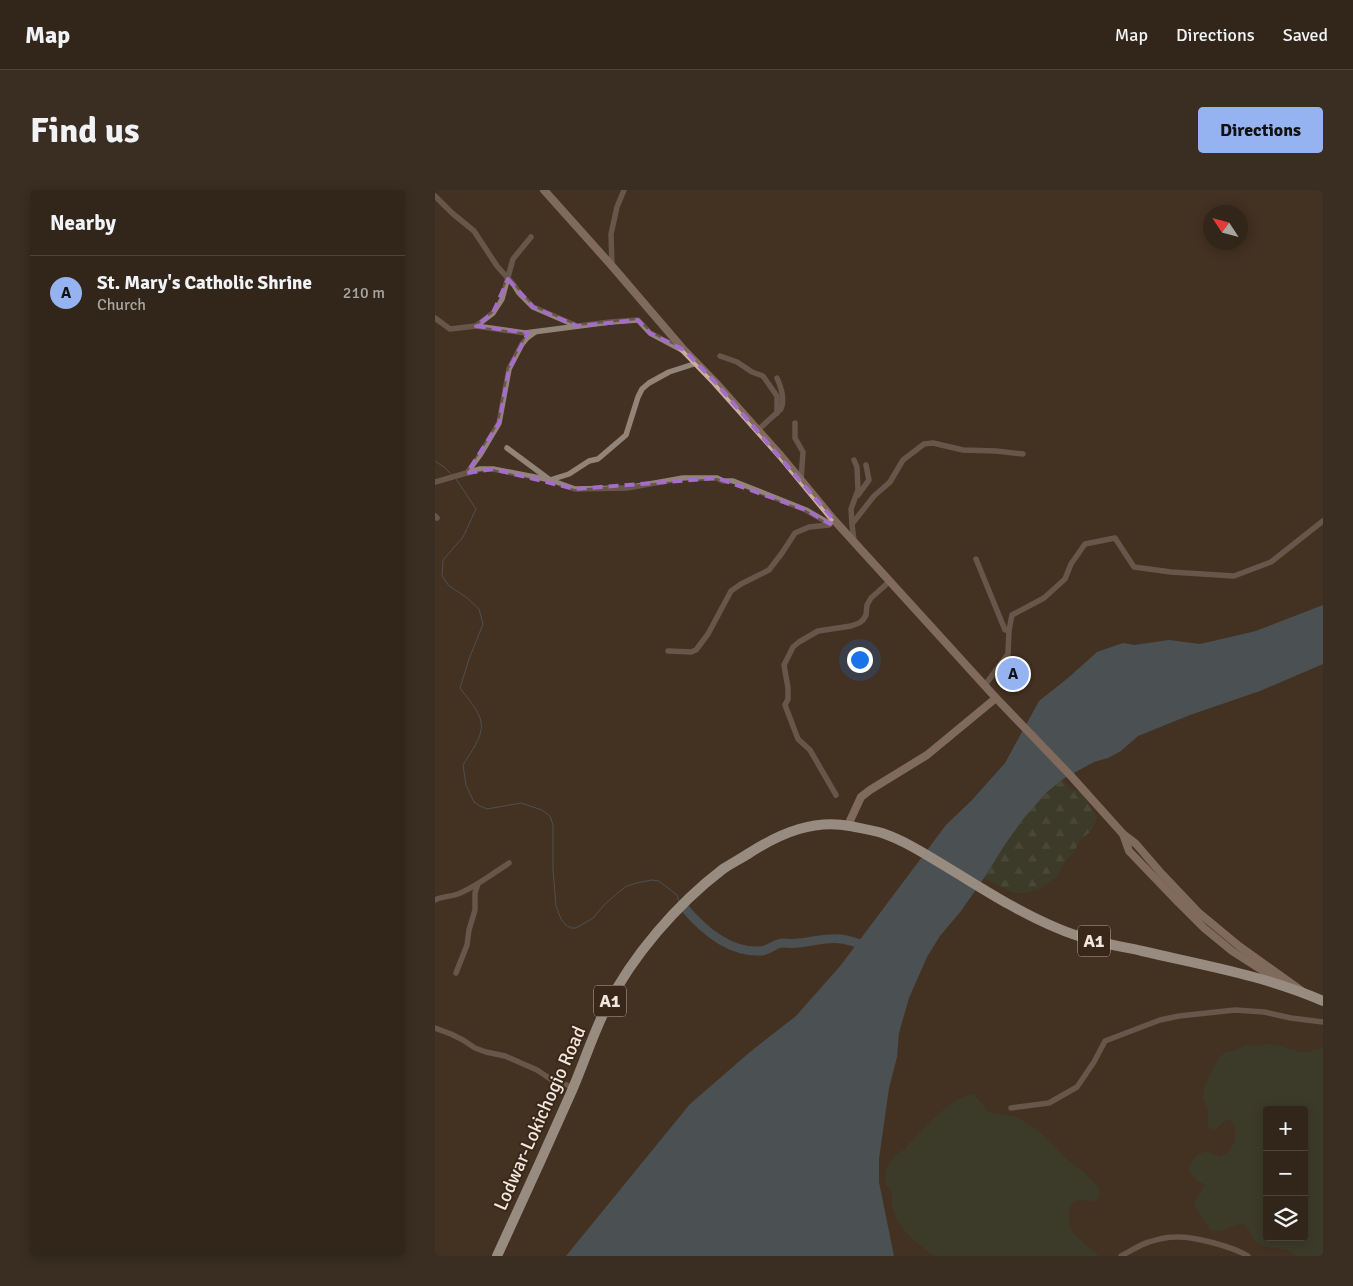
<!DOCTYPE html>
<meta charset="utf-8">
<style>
:root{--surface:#32261a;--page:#3a2e23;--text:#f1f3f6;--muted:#a8a5a2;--line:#4d4339;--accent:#95b2f1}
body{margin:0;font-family:Signika,sans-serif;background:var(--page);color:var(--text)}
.controls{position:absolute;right:15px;bottom:15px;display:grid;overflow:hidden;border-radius:5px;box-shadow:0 2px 12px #0003}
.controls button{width:45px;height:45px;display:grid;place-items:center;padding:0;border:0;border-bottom:1px solid var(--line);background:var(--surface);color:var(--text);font:25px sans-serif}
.compass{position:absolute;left:768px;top:15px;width:45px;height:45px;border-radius:50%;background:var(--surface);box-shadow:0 2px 12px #0003;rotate:306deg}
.you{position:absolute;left:424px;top:469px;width:18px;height:18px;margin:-12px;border:4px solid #fff;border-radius:50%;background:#1a73e8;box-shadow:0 0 0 8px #1a73e833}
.badge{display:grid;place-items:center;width:32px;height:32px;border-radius:50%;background:var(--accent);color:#111;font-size:16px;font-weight:700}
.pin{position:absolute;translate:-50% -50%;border:2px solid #fff;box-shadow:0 1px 5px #0006}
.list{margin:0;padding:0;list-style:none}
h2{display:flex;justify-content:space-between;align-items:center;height:65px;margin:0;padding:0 20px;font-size:21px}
h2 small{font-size:16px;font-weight:400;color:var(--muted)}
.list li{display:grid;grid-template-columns:32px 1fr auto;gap:15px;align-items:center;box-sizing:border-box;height:75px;padding:0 20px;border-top:1px solid var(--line)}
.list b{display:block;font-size:19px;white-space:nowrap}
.list p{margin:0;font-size:16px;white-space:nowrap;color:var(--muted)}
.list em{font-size:16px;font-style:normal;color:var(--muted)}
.icon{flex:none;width:28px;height:28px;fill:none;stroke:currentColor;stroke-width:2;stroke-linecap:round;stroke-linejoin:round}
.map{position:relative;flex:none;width:888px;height:1066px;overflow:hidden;border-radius:5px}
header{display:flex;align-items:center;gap:30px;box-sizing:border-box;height:70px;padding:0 25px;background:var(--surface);border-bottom:1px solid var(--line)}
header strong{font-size:24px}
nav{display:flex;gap:28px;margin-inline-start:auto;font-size:18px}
.intro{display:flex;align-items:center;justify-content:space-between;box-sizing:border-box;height:120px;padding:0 30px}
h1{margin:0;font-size:35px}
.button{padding:12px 22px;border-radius:5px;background:var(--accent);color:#111;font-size:18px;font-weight:700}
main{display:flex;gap:30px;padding:0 30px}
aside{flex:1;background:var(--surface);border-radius:5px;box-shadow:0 2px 12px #0003}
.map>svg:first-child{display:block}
.green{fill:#344833;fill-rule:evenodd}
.forest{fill:url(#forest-firs)}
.water{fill:#55768f}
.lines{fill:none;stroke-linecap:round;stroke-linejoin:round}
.stream{stroke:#55768f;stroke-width:1}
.river{stroke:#55768f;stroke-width:9}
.street{stroke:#938479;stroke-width:5.5}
.secondary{stroke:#c8b09f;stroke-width:8}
.highway{stroke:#fff8f2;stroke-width:10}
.marked{fill:none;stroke:#a56dca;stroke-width:4;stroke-dasharray:10 6;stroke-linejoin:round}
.labels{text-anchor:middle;stroke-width:4;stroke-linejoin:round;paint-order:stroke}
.shield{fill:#392819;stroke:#baaea3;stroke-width:1}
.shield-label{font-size:18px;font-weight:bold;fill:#f2e7de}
.street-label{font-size:19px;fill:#f2e7de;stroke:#392819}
</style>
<header>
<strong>Map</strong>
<nav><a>Map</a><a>Directions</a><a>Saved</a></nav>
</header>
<div class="intro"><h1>Find us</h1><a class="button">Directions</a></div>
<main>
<aside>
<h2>Nearby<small></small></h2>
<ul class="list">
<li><span class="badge">A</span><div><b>St. Mary's Catholic Shrine</b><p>Church</p></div><em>210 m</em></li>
</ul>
</aside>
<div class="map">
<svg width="888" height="1066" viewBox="0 0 888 1066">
<defs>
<pattern id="forest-firs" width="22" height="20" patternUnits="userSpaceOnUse" patternTransform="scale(1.25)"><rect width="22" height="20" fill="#344833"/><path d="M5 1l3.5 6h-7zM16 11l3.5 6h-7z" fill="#526250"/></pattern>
</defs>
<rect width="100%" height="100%" fill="#433223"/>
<g class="green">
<path d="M830,854C844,854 858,862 872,862C877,861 883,859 888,858V1066H862L852,1060L831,1057L820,1052L814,1040L808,1033L788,1040L776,1041L761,1018L759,1013L770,995C763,991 756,986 753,978C757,971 763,961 773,962C777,963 781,966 785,967C789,965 793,962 796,959C802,951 803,932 792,929L781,939L778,940L773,937C772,932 773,927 773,922C772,916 768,912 768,907C769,895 781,868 791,862L799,861L811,855L822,856ZM832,920H869V1047H832Z"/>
<path d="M537,904L544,910L554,922L581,927L601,939L619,955L627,965L639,975L650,983L665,1000L663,1009C654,1014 650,1009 643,1010C630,1013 633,1036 638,1043L664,1066H501C488,1059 475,1048 466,1036C462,1031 458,1022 457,1015C456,1012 458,1007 457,1004C456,1000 452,997 451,994C447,981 458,963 470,960C476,950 483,945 491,936C505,923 518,909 537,904Z"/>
</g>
<path class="forest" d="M628,589L635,599L643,601L649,605L662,628L656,641L644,652L639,662L632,669L620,688L605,699L589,703L577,702L549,688C573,651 592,617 628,589Z"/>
<polygon class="water" points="888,415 888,474 825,501 755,525 703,546 686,561 673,568 659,572 628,589 612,602 589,628 571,653 549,688 526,721 505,746 492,767 474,808 464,843 462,867 454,898 444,969 444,992 459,1066 131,1066 255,914 315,862 361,826 406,775 511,635 537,610 570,573 604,511 633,488 662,462 688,453 699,455 734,450 765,454 821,441"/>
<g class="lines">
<g class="stream">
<polyline points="0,271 9,277 17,285"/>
<path d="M21,289L41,319L28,347L8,370L7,386L14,396L31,407L44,419L48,434L34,469L25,498C31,506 45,522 46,532C49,546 35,563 28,575L31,595L39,612L45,616L52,619L86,613L107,620L115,626L118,635V680L121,716L126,729L131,735L136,738H141L158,728L170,714L184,702L192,696L202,693L217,690L224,691L242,705L244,712"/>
</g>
<path class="river" d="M248,716C267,739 294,763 326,761C335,760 340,753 348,753C353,753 358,754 363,753C377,752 392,747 406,749C415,750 423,754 432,755"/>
<g class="street">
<polyline points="0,6 17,23 39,41 62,76 79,95 84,103 98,117 142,136"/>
<polyline points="177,76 176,44 182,17 189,0"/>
<polyline points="0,128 15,139 41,136 90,143 175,132 203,130 215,143 247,160"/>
<polyline points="41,136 58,123 67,109 78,69 96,47"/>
<polyline points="285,166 302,172 317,182 328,186 342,206 342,223"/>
<polyline points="360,233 360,248 368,262 366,290"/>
<path d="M323,240L346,219C350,210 346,197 342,188"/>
<polyline points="72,258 115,290 134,284 154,271 163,269 191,245 203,207 207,199 214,193 234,182 262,173"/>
<polyline points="32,283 45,265 64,233 74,179 87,154 92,148 100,142"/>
<polyline points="0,292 45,279 58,279 115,290 140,299 192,298 248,288 282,288 288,291 298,291 371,320 395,334"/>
<polyline points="423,305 434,290 431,275"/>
<polyline points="0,326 2,328"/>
<polyline points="417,334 416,319 423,300 422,277 419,270"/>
<polyline points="419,351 417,334 439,306 455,292 468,270 489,254 498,253 528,260 561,261 588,264"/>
<polyline points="541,369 570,440 574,440"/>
<polyline points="233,461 256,462 261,460 273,444 296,401 306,394 334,380 347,363 360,343 374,337 394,335"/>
<polyline points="550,495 573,464 574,440 577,425 609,408 630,389 636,374 650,354 680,348 699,377 736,382 799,386 836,372 888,331"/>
<polyline points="401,605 375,560 363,549 350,515 353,509 353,498 349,475 358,457 364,452 383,441 416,436 424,433 428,430 431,425 432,415 436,408 455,391"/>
<path d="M0,710C7,706 15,707 23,704C41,697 57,684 74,673"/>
<polyline points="21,783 32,755 34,740 40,720 40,703 43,694"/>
<polyline points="0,838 16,844 28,850 40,858 51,862 70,866 102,880 117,890 138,897"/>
<polyline points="576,918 614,913 642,897 659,872 670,851 725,830 744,826 800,820 829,822 856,828 888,832"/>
<path d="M686,1066C696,1061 704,1055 714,1052C723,1049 733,1047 741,1047C759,1046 798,1057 813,1066"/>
</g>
<g class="secondary">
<polyline points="109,0 177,76 249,160 280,192 346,266 399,330 561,508 636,586 688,644 701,654 726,683 763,722 804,756 867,801"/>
<polyline points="413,635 426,607 435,600 492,565 561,508"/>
<polyline points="688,644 694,661 742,711 769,738 797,761 847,793"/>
</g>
<path class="highway" d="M62,1066C87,1012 111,959 135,905C148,876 157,846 171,818C197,766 242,714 288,679C297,673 307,668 316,662C346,643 379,629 415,636C425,638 437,640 447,643C474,652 501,671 525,685C556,704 588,724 622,738C649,750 679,755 707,761C767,775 832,786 888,811"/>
</g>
<path d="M0 0H888V1066H0ZM73,89L98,117L142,136L203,130L215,143L249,160L280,192L399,330L395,334L371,320L282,288L140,299L58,279L32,283L64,233L74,179L93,143L41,136L58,123Z" fill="#433223" fill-opacity=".55" fill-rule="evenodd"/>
<path class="marked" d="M73,89L98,117L142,136L203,130L215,143L249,160L280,192L399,330L395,334L371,320L282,288L140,299L58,279L32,283L64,233L74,179L93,143L41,136L58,123Z"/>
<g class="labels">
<g class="shield">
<rect x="643" y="735.5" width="32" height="31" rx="4"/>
<rect x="159" y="795.5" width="32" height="31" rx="4"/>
</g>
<g class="shield-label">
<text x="659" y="757">A1</text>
<text x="175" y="817">A1</text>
</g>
<g class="street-label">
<text transform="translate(104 928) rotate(-66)" y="7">Lodwar-Lokichogio Road</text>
</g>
</g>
</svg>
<div class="controls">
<button>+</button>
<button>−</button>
<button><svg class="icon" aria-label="layers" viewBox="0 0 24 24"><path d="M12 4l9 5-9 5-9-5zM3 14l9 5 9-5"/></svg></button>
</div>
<svg class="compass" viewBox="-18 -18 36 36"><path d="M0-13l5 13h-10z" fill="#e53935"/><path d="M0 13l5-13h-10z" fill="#a8a5a2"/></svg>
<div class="you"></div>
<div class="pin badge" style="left:578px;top:484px">A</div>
</div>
</main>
